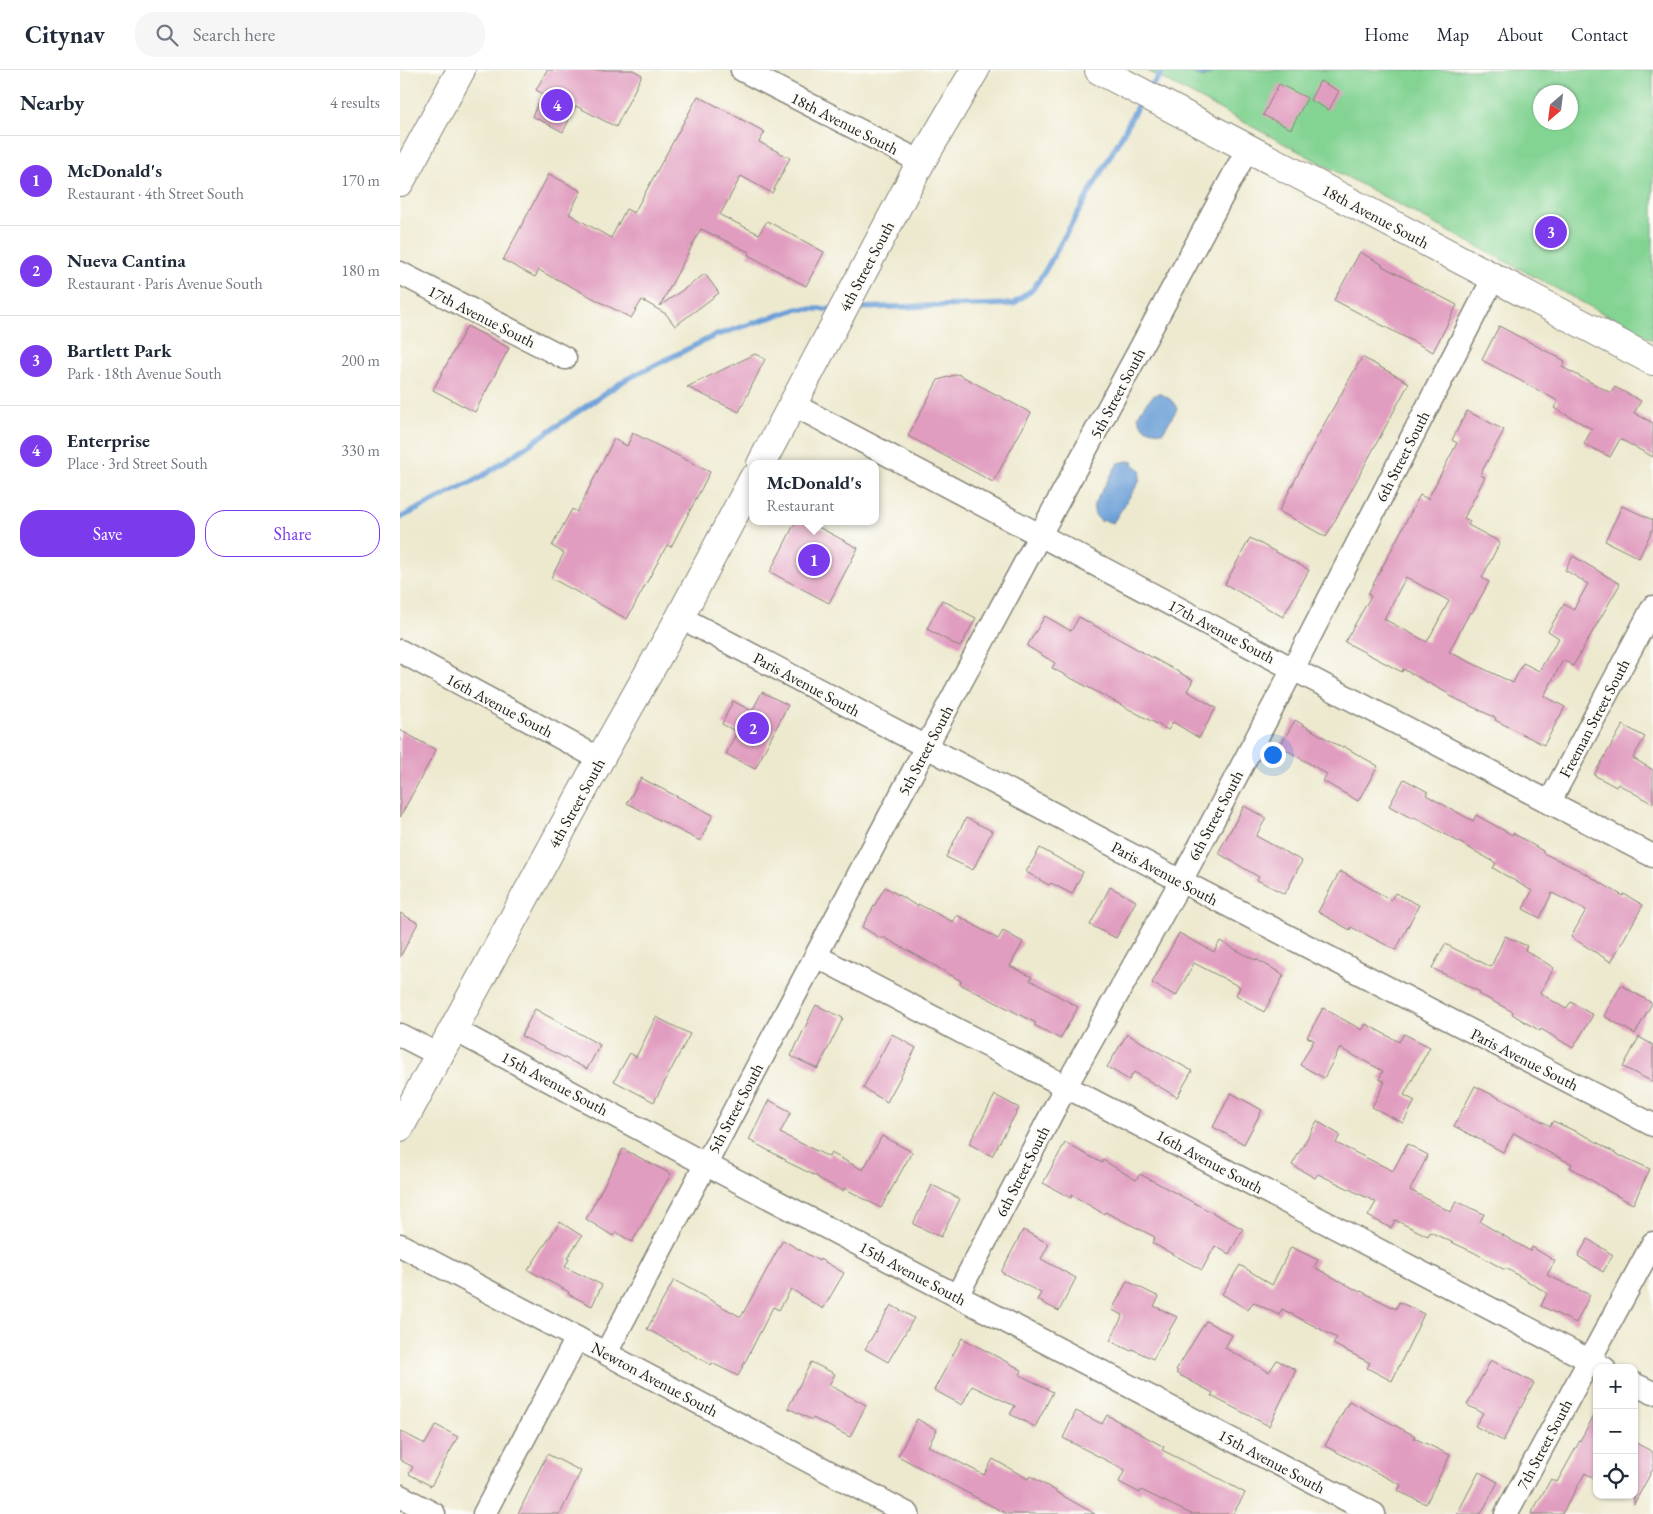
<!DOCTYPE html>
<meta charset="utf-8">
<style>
:root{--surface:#fff;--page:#f6f6f7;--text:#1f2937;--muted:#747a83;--line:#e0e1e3;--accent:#7c3aed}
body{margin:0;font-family:"EB Garamond",serif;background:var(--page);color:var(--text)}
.controls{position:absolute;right:15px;bottom:15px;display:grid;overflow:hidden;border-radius:10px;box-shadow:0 1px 4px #0004}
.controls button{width:45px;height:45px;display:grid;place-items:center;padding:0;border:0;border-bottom:1px solid var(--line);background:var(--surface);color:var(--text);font:25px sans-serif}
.compass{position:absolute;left:1133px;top:15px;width:45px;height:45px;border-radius:50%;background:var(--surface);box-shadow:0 1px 4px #0004;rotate:208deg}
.you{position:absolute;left:872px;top:684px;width:18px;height:18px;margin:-12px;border:4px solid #fff;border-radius:50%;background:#1a73e8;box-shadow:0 0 0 8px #1a73e833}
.badge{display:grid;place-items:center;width:32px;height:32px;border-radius:50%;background:var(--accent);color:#fff;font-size:16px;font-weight:700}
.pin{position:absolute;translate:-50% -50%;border:2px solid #fff;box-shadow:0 1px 5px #0006}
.popup{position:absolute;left:349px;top:390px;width:130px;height:65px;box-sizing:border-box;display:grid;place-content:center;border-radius:10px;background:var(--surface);filter:drop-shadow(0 1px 4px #0005);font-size:16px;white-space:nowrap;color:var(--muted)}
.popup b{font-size:19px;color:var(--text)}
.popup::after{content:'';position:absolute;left:50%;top:100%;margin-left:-10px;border:10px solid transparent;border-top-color:var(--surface)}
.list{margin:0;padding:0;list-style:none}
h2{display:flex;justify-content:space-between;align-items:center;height:65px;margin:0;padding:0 20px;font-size:21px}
h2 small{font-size:16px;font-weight:400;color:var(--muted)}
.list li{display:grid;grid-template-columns:32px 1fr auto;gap:15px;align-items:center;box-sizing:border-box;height:90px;padding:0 20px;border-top:1px solid var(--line)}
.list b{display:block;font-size:19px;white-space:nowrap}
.list p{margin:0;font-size:16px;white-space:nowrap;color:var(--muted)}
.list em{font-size:16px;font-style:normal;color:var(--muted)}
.actions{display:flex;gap:10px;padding:15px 20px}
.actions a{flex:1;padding:11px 0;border:1px solid var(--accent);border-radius:20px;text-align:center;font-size:18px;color:var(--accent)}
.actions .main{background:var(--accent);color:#fff}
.icon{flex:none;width:28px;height:28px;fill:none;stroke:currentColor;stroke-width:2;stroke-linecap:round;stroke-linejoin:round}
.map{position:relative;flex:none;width:1253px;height:1444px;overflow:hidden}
header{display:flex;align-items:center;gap:30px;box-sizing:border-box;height:70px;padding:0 25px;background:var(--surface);border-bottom:1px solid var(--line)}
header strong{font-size:24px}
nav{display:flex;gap:28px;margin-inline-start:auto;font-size:18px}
.search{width:350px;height:45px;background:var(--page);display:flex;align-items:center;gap:12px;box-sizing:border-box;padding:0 18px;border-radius:20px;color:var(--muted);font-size:19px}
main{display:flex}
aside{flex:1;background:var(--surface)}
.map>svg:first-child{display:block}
.green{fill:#83d393;stroke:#507858;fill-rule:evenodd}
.water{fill:#6b9fd7;stroke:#445e7a}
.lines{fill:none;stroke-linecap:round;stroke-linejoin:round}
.stream{stroke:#6b9fd7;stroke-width:5.5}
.building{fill:#e19dc0;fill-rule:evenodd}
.street-casing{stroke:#848276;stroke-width:25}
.secondary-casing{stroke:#848276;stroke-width:30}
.street{stroke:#fff;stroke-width:22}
.secondary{stroke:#fff;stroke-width:28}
.labels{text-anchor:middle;stroke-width:5;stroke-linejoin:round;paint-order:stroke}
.street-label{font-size:16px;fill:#1c1c1c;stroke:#fdfcf7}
</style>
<header>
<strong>Citynav</strong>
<div class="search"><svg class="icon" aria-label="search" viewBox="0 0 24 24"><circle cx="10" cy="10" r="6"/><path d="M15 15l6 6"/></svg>Search here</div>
<nav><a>Home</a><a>Map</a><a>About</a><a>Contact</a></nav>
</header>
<main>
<aside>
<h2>Nearby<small>4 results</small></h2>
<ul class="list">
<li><span class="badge">1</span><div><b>McDonald's</b><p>Restaurant · 4th Street South</p></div><em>170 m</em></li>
<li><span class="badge">2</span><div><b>Nueva Cantina</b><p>Restaurant · Paris Avenue South</p></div><em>180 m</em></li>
<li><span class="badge">3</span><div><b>Bartlett Park</b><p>Park · 18th Avenue South</p></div><em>200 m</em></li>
<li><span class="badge">4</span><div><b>Enterprise</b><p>Place · 3rd Street South</p></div><em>330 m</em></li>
</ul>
<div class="actions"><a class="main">Save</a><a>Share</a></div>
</aside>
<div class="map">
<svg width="1253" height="1444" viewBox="0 0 1253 1444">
<rect width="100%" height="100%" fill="#fdfcf7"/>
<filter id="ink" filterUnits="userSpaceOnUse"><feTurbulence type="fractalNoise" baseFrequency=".02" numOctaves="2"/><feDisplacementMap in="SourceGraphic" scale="10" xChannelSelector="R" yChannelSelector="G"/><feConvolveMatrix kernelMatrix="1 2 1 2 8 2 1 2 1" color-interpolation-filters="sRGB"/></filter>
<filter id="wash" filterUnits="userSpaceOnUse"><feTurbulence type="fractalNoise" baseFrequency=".0096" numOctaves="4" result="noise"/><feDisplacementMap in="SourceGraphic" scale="20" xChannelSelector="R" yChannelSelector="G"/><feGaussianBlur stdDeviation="1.12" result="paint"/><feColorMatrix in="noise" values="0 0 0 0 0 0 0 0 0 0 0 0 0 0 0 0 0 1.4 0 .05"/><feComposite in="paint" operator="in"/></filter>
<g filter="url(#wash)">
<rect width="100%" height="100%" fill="#ede9cf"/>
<path class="green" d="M746,0H1253V270ZM1140,22H1170V52H1140Z"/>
<g class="water">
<polygon points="787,0 818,0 803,8"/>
<path d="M758,323C766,326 775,331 777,339L763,362C750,361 742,360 738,346C743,336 748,329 758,323Z"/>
<path d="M728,391L734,392L733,394L741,400L739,412L713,453L703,450L702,452C695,446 693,443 694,434L718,393Z"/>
</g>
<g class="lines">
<g class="stream">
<polyline points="750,18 764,0"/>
<polyline points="454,238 613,234 633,219 645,201 725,60 741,29"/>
<polyline points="0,448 81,407 225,310 314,266 397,239 434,239"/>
</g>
</g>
<g id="blocks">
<g class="building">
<polygon points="147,0 233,0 242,5 216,57 176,36 163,62 132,46 143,24 136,20"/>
<polygon points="920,11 939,21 929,40 910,30"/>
<polygon points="879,14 907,28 891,59 863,45"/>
<polygon points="298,26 365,62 359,72 390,88 372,123 341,106 320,145 359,164 367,151 424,182 406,216 348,185 349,182 301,159 260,236 305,204 319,223 275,256 266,244 242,230 231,248 153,207 153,208 139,200 135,207 103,190 149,104 181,121 169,144 211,168 226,139 234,143"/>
<polygon points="960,182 983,195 982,196 1057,235 1033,282 934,230"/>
<polygon points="67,256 109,278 75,342 33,320"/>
<polygon points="1099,256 1165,291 1162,297 1211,323 1215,317 1241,331 1234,343 1253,353 1253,387 1220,369 1210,387 1184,374 1192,359 1154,338 1158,331 1082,290"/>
<polygon points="355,284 365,289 339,342 287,317"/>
<polygon points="962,287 1009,313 926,467 879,441 923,356"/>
<polygon points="558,304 631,343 593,412 508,366 538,310"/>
<path d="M1067,341L1104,360L1080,405L1085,407L1064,448L1070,451L1068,455L1100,472L1082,508L1089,512L1072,543L1070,542L1049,582L1113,613L1123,593L1139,601L1159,568L1148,561L1164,534L1173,540L1188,514L1165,500L1173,486L1220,514L1173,596L1163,590L1144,626L1165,637L1144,675L1095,650L1096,648L1048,625L1049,624L1003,599L1002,602L945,572L971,526L968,524L1020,425L1028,429L1057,373L1052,370ZM1006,507L1049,531L1027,572L984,549Z"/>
<polygon points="233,363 310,402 271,477 267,475 227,549 151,508 164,483 152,476 172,439 177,442 214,369 227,376"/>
<polygon points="1222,436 1253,450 1253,458 1239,488 1205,471"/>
<polygon points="396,451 407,451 458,478 429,533 370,502"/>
<polygon points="850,468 909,500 883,547 825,514"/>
<polygon points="542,530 576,548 560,577 527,559"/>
<polygon points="645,546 671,561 679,547 793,610 787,621 816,638 799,668 773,652 768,660 652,598 655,593 627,576"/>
<polygon points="362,622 388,635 355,699 326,684 337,662 322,654 333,631 352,641"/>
<polygon points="895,650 942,678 943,676 978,696 958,731 923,711 927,704 880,676"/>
<polygon points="1223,655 1245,667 1233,688 1253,700 1253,734 1218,714 1216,717 1194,705"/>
<polygon points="0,660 36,680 0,747"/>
<polygon points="241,708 313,745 300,771 227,733"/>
<polygon points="1004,709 1028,722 1026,725 1073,751 1076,745 1112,765 1113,763 1143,781 1143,783 1179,800 1223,826 1224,824 1243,835 1211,892 1171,867 1186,840 1152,823 1140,848 1123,839 1132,821 1093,798 1096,793 1014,747 1013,749 989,736"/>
<polygon points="844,736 866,748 856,766 902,791 885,824 857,810 859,807 818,783"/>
<polygon points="566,748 592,761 573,800 546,787"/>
<polygon points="640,778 683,802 672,824 651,813 649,815 626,802"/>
<polygon points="940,801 991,830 995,823 1019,835 996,880 951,857 950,860 918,842"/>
<polygon points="485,817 517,836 518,834 553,852 557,845 598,869 603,861 623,872 610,896 632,907 630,910 678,937 660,969 634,955 636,953 560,914 561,911 518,886 483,867 482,869 462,857"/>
<polygon points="710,817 736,831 716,868 690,855"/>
<polygon points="0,843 18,853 0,887"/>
<polygon points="779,863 814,882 820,871 855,890 856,889 884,905 864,942 836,925 840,917 794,893 776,926 752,913"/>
<polygon points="1105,866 1127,876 1125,880 1154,898 1140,923 1166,939 1171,932 1193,945 1173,978 1141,959 1140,961 1112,944 1113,942 1079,924 1080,922 1032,898 1045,874 1091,897"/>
<polygon points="1221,915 1252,933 1235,964 1204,946"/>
<polygon points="416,935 443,948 418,999 391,986"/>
<polygon points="923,938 962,960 966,954 999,972 1004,964 1030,977 1004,1025 1015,1031 1003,1053 972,1037 985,1012 979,1009 983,1001 940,978 924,1008 900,995 914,970 907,967"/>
<polygon points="135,939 200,975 187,999 121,966"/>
<polygon points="256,947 290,964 254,1032 214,1011 230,983 236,987"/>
<polygon points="492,964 516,978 487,1032 463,1018"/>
<polygon points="727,964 792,1001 777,1027 734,1002 729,1010 707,997"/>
<polygon points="1239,967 1253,975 1253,1012 1223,997"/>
<polygon points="1075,1016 1113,1035 1150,1056 1153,1051 1188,1067 1222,1087 1222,1086 1250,1099 1233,1134 1206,1120 1206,1119 1170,1097 1172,1094 1140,1078 1114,1063 1103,1082 1054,1056"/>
<polygon points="831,1023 862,1040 844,1074 813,1057"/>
<polygon points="595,1025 619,1038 592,1086 569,1074"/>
<polygon points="369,1030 391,1042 380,1063 429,1087 431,1083 463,1100 482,1066 512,1082 481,1138 444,1118 443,1121 418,1108 418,1107 385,1091 386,1090 349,1070"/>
<polygon points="917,1051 940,1065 936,1073 993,1101 1007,1074 1028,1085 1010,1120 1051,1142 1056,1131 1084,1144 1080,1152 1130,1181 1132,1177 1155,1191 1147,1205 1190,1225 1176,1253 1141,1236 1147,1223 1106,1198 1105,1200 1075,1183 1030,1162 1028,1166 995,1150 991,1158 968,1146 976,1132 918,1104 915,1108 892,1095"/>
<polygon points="665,1073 702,1093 703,1090 736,1110 740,1104 843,1159 829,1184 815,1176 802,1200 752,1173 755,1167 705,1142 704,1144 672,1125 671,1128 643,1113"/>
<polygon points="223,1079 271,1104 232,1172 216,1162 213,1166 186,1149"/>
<polygon points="532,1115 560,1129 541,1167 513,1154"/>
<polygon points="160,1152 182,1166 167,1188 169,1189 165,1197 202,1215 192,1236 168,1224 169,1222 128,1200"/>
<polygon points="623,1160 649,1174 641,1189 676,1208 659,1241 637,1230 641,1223 601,1202"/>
<polygon points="1188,1169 1213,1185 1203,1202 1178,1186"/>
<polygon points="383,1170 419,1191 420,1189 444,1203 423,1239 391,1219 379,1240 373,1237 338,1306 312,1293 311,1295 247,1259 274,1210 341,1247"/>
<polygon points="891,1177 918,1190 914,1197 960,1222 961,1221 996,1239 999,1232 1024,1244 992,1311 967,1298 970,1293 933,1274 937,1268 882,1239 879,1245 853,1232 848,1240 822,1224 840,1195 872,1215"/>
<polygon points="727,1211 759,1227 754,1236 777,1247 753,1289 732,1279 731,1281 710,1271 723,1245 712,1240"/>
<polygon points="491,1235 514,1248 488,1292 465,1279"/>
<polygon points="806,1251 832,1265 825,1278 869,1302 877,1290 896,1300 869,1356 811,1326 813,1323 776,1303 778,1301 776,1300"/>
<polygon points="562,1268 622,1300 620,1305 653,1322 635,1357 610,1344 615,1336 572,1316 562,1335 534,1320"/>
<polygon points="1091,1290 1134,1313 1103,1371 1075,1356 1083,1343 1067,1335"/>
<polygon points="411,1292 435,1304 429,1315 466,1335 450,1367 413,1348 412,1350 388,1338"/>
<polygon points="949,1331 1015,1366 1014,1368 1050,1385 1026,1434 998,1421 1001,1415 925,1376"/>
<polygon points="1197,1340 1197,1410 1185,1403 1162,1444 1131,1444 1151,1409 1157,1412"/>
<polygon points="676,1341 702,1354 707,1345 764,1377 762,1380 820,1409 845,1423 833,1444 791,1444 741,1420 740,1423 719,1412 725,1400 663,1368"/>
<polygon points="517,1349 537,1360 528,1376 584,1405 593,1389 628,1409 630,1406 656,1421 656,1422 695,1444 607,1444 498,1386"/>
<polygon points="36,1355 58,1367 31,1416 9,1404 13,1397 0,1390 0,1361 25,1374"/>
<polygon points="1234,1372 1253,1382 1253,1399 1234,1434"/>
<polygon points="147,1384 181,1401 160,1444 118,1444"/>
<polygon points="1079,1402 1098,1412 1081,1444 1057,1444"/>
</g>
</g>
</g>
<g filter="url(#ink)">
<use href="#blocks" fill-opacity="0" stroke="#848276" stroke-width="1"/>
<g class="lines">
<defs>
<g id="street">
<polyline points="342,0 521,92"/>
<polyline points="0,203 165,288"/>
<polyline points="392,334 893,599 1253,786"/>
<polyline points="280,547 781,811 1253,1055"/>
<polyline points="0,581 200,689"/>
<polyline points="1149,733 1253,537"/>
<polyline points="416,886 1204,1298"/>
<polyline points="53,959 305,1094 974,1444"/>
<polyline points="0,965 39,985"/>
<polyline points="0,1175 177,1268 508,1444"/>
<polyline points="557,1226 666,1016 781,811 893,599 1094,207"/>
<polyline points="206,1283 526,677 848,78"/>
<polyline points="1234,1314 1253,1323"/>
<polyline points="0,1426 34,1444"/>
<polyline points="84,1444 177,1268"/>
<polyline points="1106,1444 1253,1173"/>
</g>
<g id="secondary">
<polyline points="699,0 1253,291"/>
<polyline points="0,112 61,0"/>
<polyline points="361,394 521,92 575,0"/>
<polyline points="0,1057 200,689 280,547 353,409"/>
</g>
</defs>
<use href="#street" class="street-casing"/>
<use href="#secondary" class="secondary-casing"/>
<use href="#street" class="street"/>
<use href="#secondary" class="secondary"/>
</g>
</g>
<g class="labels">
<g class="street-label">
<text transform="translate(445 53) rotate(27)" y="6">18th Avenue South</text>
<text transform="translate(976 146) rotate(28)" y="6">18th Avenue South</text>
<text transform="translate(466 196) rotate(-62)" y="6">4th Street South</text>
<text transform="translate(82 246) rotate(27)" y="6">17th Avenue South</text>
<text transform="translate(717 323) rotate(-62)" y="6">5th Street South</text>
<text transform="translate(1002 386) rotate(-63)" y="6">6th Street South</text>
<text transform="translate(822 561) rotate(28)" y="6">17th Avenue South</text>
<text transform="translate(407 614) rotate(28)" y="6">Paris Avenue South</text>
<text transform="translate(100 635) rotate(28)" y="6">16th Avenue South</text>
<text transform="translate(1194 648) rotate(-62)" y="6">Freeman Street South</text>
<text transform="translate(525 680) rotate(-62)" y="6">5th Street South</text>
<text transform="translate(176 733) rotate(-61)" y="6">4th Street South</text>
<text transform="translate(815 745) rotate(-62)" y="6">6th Street South</text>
<text transform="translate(765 803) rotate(28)" y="6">Paris Avenue South</text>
<text transform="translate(1125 989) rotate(27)" y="6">Paris Avenue South</text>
<text transform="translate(155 1013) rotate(28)" y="6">15th Avenue South</text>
<text transform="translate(335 1038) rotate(-62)" y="6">5th Street South</text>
<text transform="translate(810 1091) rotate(28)" y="6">16th Avenue South</text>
<text transform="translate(622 1101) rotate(-63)" y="6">6th Street South</text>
<text transform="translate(513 1203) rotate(28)" y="6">15th Avenue South</text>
<text transform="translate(255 1309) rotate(28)" y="6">Newton Avenue South</text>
<text transform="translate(1144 1374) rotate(-62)" y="6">7th Street South</text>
<text transform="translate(872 1391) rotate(28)" y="6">15th Avenue South</text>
</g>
</g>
</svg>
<div class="controls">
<button>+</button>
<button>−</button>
<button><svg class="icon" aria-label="locate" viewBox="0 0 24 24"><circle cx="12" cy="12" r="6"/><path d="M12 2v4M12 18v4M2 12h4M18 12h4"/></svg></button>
</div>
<svg class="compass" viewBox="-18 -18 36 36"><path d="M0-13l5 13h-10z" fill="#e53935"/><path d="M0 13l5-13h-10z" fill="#747a83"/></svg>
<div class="you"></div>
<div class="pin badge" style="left:414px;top:490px">1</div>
<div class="popup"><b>McDonald's</b>Restaurant</div>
<div class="pin badge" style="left:353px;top:658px">2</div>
<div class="pin badge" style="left:1151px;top:162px">3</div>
<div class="pin badge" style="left:157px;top:35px">4</div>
</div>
</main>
